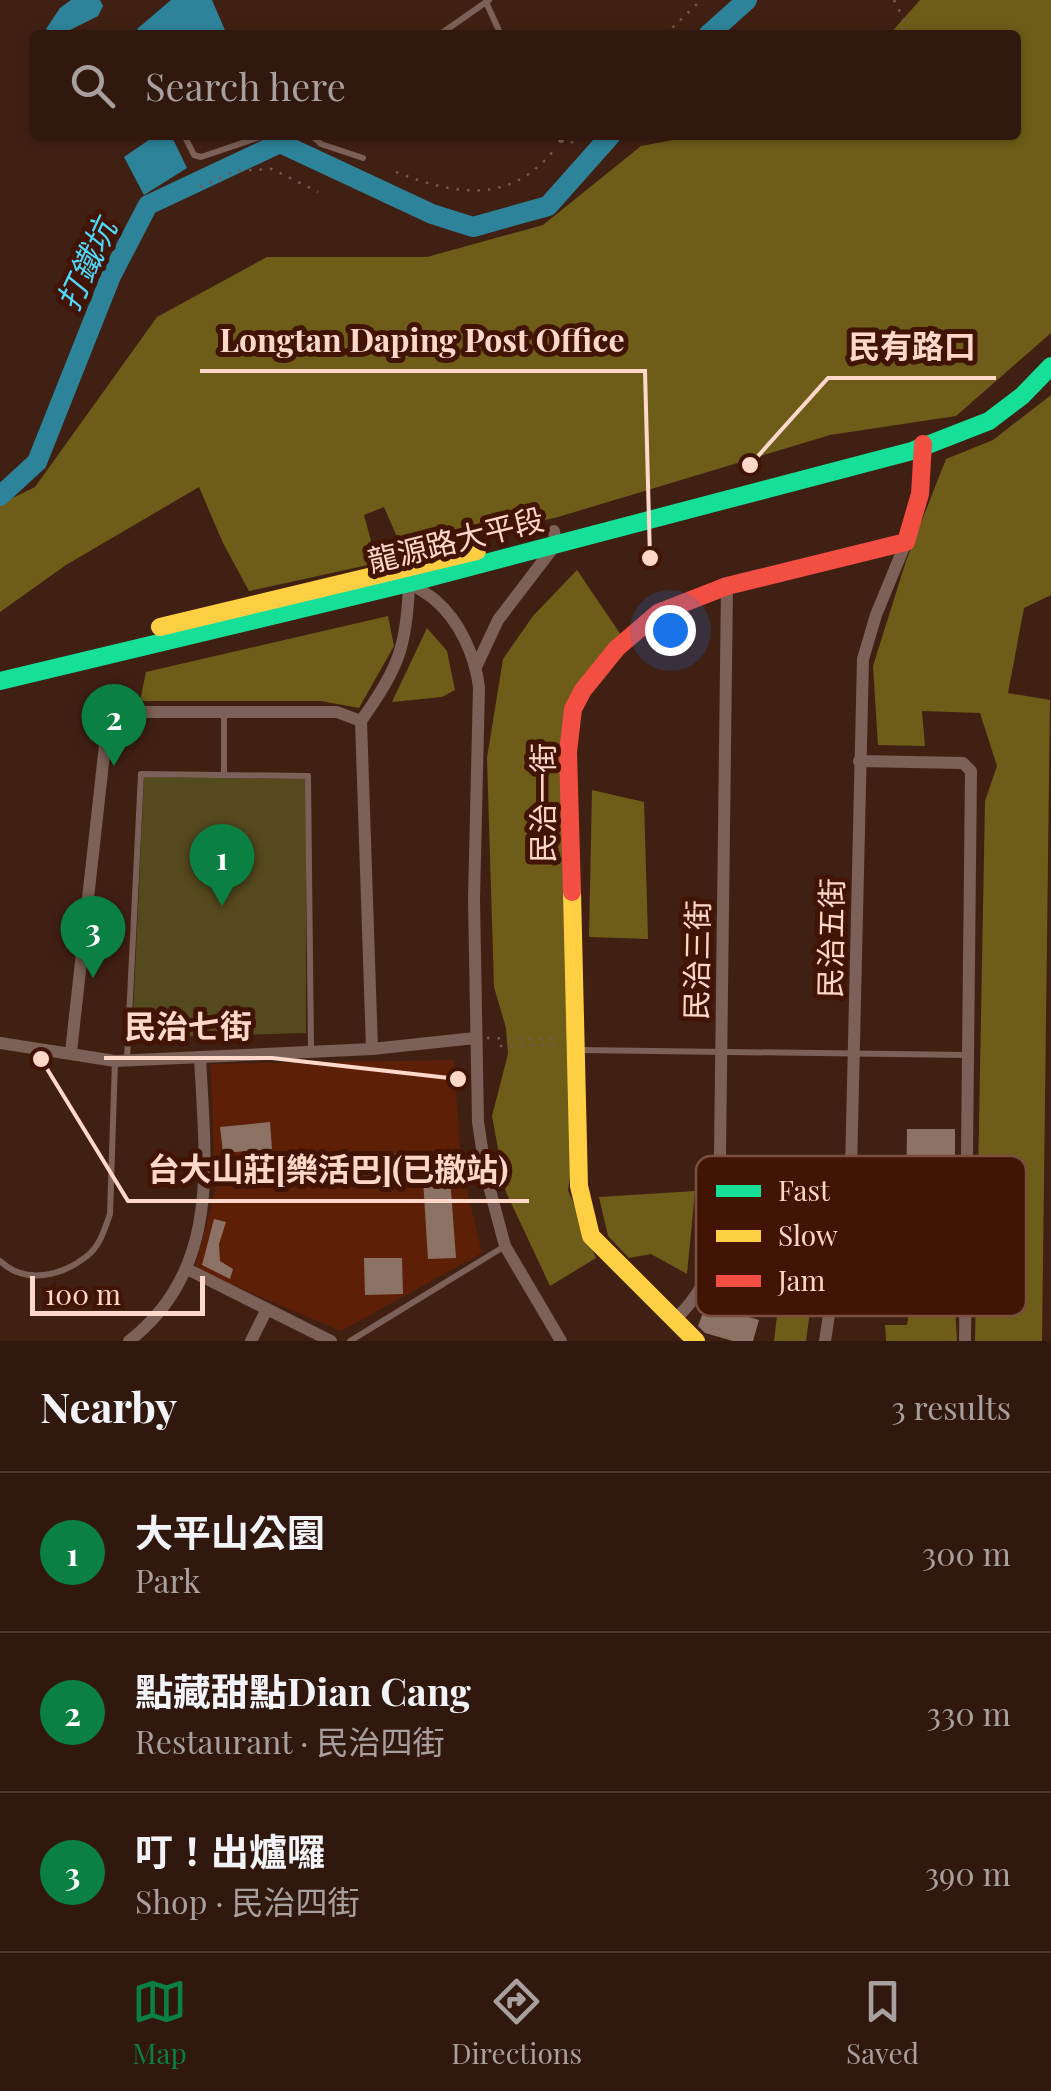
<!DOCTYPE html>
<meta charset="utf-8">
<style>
:root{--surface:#31180f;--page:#3d251d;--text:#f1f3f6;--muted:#a8a09e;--line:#4c372f;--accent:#0b8043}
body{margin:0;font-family:"Playfair Display","Noto Sans TC",serif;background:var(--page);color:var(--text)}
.scale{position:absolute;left:30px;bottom:25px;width:175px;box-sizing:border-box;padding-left:10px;border:5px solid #ffd8cb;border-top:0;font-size:28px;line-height:35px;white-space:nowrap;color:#ffd8cb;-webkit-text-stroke:8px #411405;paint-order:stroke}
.you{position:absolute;left:670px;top:630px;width:35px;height:35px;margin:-25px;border:8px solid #fff;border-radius:50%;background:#1a73e8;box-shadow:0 0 0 15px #1a73e833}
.badge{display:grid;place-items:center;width:65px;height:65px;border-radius:50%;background:var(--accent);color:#fff;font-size:32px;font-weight:700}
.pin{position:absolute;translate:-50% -82px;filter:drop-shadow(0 2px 5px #0008)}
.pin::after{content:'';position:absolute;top:52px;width:35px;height:30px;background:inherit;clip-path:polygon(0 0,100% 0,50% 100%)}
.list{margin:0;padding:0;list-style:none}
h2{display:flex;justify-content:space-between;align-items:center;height:130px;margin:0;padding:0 40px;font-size:42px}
h2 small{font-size:32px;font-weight:400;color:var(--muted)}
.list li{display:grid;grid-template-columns:65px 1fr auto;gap:30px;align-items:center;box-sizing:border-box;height:160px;padding:0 40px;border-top:2px solid var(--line)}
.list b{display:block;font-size:38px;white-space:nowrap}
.list p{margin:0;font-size:32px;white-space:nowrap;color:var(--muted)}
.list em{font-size:32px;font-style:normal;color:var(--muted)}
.icon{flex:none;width:55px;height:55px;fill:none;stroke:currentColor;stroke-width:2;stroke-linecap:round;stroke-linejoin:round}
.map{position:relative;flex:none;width:1051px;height:1341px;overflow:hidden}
.search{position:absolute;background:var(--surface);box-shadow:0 2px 8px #0004;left:30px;right:30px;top:30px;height:110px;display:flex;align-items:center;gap:25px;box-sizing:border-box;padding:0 35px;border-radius:10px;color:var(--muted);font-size:38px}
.sheet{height:610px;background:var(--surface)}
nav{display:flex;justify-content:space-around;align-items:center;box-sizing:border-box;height:140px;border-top:2px solid var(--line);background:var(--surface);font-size:28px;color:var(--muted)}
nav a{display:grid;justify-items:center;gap:5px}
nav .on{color:var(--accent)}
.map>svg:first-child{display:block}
.built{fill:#5e1f07}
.green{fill:#55491e}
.forest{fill:#6d5d18}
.water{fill:#2d849a}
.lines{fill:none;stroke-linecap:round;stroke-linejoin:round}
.river{stroke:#2d849a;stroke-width:20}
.building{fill:#8c7264}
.path{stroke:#725a51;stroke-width:2.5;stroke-dasharray:2.5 8;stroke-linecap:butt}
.lane{stroke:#7b6157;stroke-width:6}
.street{stroke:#7b6157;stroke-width:12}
.fast{stroke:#16e098;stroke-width:18}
.slow{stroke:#ffcf43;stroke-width:18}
.jam{stroke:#f24e42;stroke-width:18}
.labels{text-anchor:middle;stroke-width:10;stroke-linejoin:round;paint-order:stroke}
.street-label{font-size:30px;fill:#ffd8cb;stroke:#411405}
.water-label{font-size:32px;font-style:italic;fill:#50d8fc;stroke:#411405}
.key{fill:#411405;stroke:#7a4f40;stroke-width:2.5}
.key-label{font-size:28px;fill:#ffd8cb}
.leader{fill:none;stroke:#ffd8cb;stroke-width:4}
.callout-dot{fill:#ffd8cb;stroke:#411405;stroke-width:4}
.callout-label{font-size:32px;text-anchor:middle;font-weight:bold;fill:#ffd8cb;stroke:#411405;stroke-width:10;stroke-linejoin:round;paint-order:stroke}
</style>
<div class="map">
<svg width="1051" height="1341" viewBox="0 0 1051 1341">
<rect width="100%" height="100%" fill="#412014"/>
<polygon class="built" points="454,1060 461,1166 482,1253 341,1331 195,1269 215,1192 211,1064"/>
<polygon class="green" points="144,777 306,779 306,1033 132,1038"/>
<g class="forest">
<polygon points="920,0 1051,0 1051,333 956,416 830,435 558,517 404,553 384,507 364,515 377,563 249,591 223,543 199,487 66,565 0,612 0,504 35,487 157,317 267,257 427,257 543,225 641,146 700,135 1016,135 1016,35 889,35"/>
<polygon points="1051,395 1051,595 1024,608 1008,693 1050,700 1042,1341 975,1341 985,801 997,766 980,713 922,711 925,746 878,745 873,666 906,561 946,459 993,440"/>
<polygon points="577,570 621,635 575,699 573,1155 568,1190 596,1258 550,1286 506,1192 492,1116 508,1054 506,1028 494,987 487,758 503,659 533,616"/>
<polygon points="388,616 394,646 359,708 321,701 140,701 146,672"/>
<polygon points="427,628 447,651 455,690 442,697 392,702"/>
<polygon points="592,790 644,802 648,939 589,937"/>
<polygon points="786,1186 826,1191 806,1341 774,1341 779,1299 755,1287"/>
<polygon points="695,1191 687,1274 651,1254 629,1258 608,1236 599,1197"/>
<polygon points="910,1306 955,1307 957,1341 886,1341 885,1325 907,1325"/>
</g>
<g class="water">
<polygon points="71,0 100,0 103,6 98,16 60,35 53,35 46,29 60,8"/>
<polygon points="171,0 212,0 227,35 141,35 137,29"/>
<polygon points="156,135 171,135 187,168 144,195 124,157"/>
</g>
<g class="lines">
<g class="river">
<polyline points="708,35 747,0"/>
<polyline points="0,496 37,462 111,276 148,205 280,143 432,214 473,227 548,206 611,135"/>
</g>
</g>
<g class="building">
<polygon points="270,1122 272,1149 223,1153 220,1127"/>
<polygon points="907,1129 955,1129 955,1202 906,1203"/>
<polygon points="411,1152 413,1176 330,1184 328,1160"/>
<polygon points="450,1177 456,1258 428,1259 423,1179"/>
<polygon points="214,1219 226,1222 219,1244 220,1261 233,1269 230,1279 202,1265"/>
<polygon points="364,1258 402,1258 403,1294 365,1295"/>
<polygon points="714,1284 729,1289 723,1309 759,1320 753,1341 733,1341 705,1333 698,1326"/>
</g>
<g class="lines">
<g class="path">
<polyline points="894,0 906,24 896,35"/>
<polyline points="665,35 701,0"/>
<polyline points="571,143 581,135"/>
<path d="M396,172C457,196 513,205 557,146"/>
<polyline points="200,187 235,171 272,169 318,192"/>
<polyline points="487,1038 559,1039"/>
<polyline points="500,1046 559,1045"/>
</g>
<g class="lane">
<polyline points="486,2 501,35"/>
<polyline points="439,35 489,0"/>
<polyline points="184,135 194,155 201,157 266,135"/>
<polyline points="311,135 321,144 363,158"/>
<polyline points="559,135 561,140"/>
<polyline points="224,713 224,775"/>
<polyline points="579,1050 967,1055"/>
<polyline points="127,1059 141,774 308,776 311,1051"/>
<path d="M0,1261C25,1285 62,1276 87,1256C100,1246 105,1228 110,1214L115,1061"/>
<polyline points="350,1341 505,1246"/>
</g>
<g class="street">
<path d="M408,581C416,588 427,593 435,600C460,621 475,656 479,687L474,899L478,1122L486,1175L505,1246L561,1341"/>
<polyline points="476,667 498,620 556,544 554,531"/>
<polyline points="361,721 372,1049"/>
<path d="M361,721C398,668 407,648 409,583"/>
<polyline points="859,761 963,763 971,771 965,1341"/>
<polyline points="0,1043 115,1061 372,1049 475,1038"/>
<polyline points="71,1052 106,736 124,712 337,712 361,721"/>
<polyline points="187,1269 331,1341"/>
<path d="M673,1321C700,1297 713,1270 719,1235L727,586"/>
<path d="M129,1341C222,1269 205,1161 200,1057"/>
<polyline points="251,1341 267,1309"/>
<polyline points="825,1341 851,1170 863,659 876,615 906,542"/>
</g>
<polyline class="fast" points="0,681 409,583 912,451 989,421 1022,396 1051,366"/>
<g class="slow">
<polyline points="160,627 477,551"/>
<polyline points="572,892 579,1186 591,1236 696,1341"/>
</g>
<polyline class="jam" points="572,892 568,752 573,709 583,690 617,648 658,613 727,586 906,542 920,494 923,444"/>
</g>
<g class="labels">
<g class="street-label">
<text transform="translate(456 541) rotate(-14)" y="10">龍源路大平段</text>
<text transform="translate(544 803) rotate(-90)" y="10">民治一街</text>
<text transform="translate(832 938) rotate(-89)" y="10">民治五街</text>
<text transform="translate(698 960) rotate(-89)" y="10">民治三街</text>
</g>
<g class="water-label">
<text transform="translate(87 265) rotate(-65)" y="11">打鐵坑</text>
</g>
</g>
<rect x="696" y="1156" width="330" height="160" rx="15" class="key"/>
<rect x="716" y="1185" width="45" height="12" fill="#16e098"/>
<rect x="716" y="1230" width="45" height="12" fill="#ffcf43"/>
<rect x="716" y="1275" width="45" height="12" fill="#f24e42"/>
<g class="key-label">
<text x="778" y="1201">Fast</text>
<text x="778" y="1246">Slow</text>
<text x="778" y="1291">Jam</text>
</g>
<path class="leader" d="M650 558L645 371H200M750 465L828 378H996M458 1079L272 1058H104M41 1059L128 1201H529"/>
<g class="callout-dot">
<circle cx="650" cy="558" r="10"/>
<circle cx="750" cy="465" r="10"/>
<circle cx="458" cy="1079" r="10"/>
<circle cx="41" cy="1059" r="10"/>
</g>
<g class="callout-label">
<text x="422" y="352">Longtan Daping Post Office</text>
<text x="912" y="358">民有路口</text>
<text x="188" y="1038">民治七街</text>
<text x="328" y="1181">台大山莊[樂活巴](已撤站)</text>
</g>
</svg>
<div class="scale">100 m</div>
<div class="you"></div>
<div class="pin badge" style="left:222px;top:906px">1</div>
<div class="pin badge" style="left:114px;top:766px">2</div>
<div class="pin badge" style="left:93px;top:978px">3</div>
<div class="search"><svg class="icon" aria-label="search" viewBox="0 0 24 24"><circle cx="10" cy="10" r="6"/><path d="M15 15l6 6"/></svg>Search here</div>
</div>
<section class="sheet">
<h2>Nearby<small>3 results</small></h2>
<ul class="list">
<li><span class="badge">1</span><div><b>大平山公園</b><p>Park</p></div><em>300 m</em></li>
<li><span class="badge">2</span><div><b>點藏甜點Dian Cang</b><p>Restaurant · 民治四街</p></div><em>330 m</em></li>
<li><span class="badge">3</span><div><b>叮！出爐囉</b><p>Shop · 民治四街</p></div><em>390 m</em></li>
</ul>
</section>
<nav>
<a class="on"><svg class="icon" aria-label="map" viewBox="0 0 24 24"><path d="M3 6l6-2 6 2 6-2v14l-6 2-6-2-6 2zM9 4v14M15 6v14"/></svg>Map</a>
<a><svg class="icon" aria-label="directions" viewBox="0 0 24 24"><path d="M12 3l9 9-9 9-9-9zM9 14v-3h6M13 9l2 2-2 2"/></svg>Directions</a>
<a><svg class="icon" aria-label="saved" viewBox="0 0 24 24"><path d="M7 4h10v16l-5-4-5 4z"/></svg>Saved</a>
</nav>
